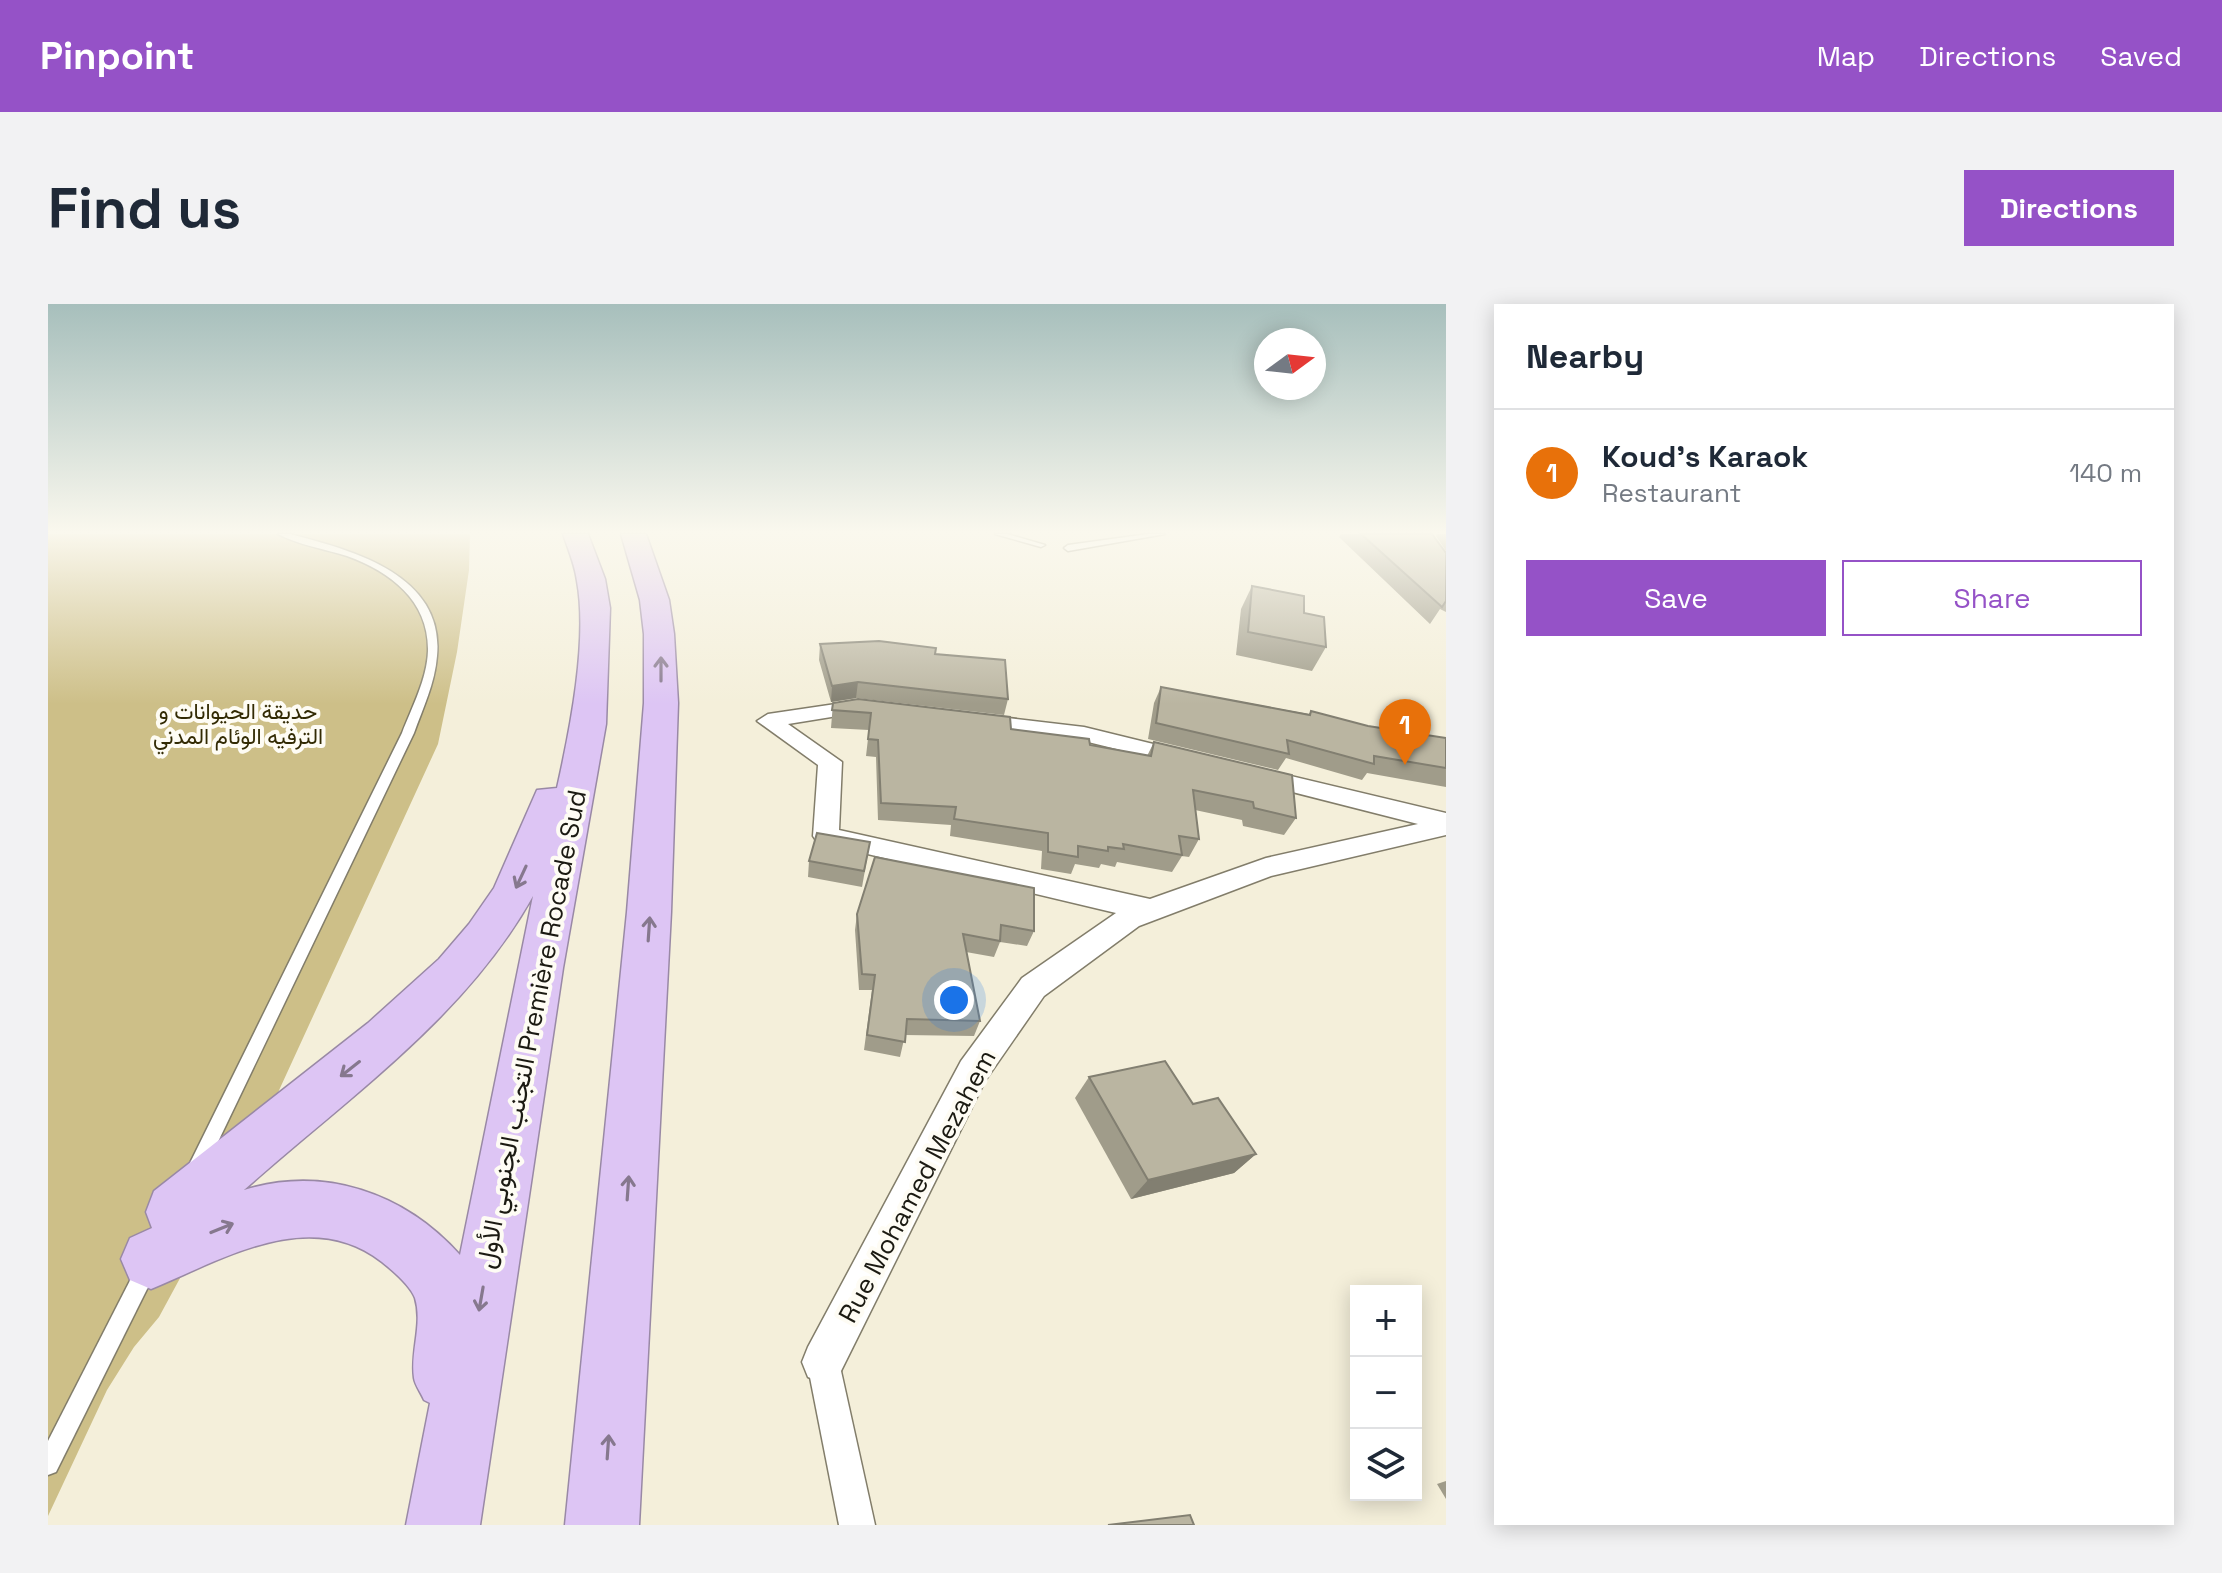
<!DOCTYPE html>
<meta charset="utf-8">
<style>
:root{--surface:#fff;--page:#f2f2f3;--text:#1f2937;--muted:#747a83;--line:#e0e1e3;--accent:#9552c7}
body{margin:0;font-family:"Space Grotesk",Vazirmatn,sans-serif;background:var(--page);color:var(--text)}
.controls{position:absolute;right:24px;bottom:24px;display:grid;overflow:hidden;border-radius:0px;box-shadow:0 4px 20px #0003}
.controls button{width:72px;height:72px;display:grid;place-items:center;padding:0;border:0;border-bottom:2px solid var(--line);background:var(--surface);color:var(--text);font:40px sans-serif}
.compass{position:absolute;left:1206px;top:24px;width:72px;height:72px;border-radius:50%;background:var(--surface);box-shadow:0 4px 20px #0003;rotate:75deg}
.you{position:absolute;left:906px;top:696px;width:28px;height:28px;margin:-20px;border:6px solid #fff;border-radius:50%;background:#1a73e8;box-shadow:0 0 0 12px #1a73e833}
.badge{display:grid;place-items:center;width:52px;height:52px;border-radius:50%;background:var(--accent);color:#fff;font-size:26px;font-weight:700}
.pin{position:absolute;translate:-50% -66px;filter:drop-shadow(0 2px 4px #0008)}
.pin::after{content:'';position:absolute;top:42px;width:28px;height:24px;background:inherit;clip-path:polygon(0 0,100% 0,50% 100%)}
.list{margin:0;padding:0;list-style:none}
h2{display:flex;justify-content:space-between;align-items:center;height:104px;margin:0;padding:0 32px;font-size:34px}
h2 small{font-size:26px;font-weight:400;color:var(--muted)}
.list li{display:grid;grid-template-columns:52px 1fr auto;gap:24px;align-items:center;box-sizing:border-box;height:128px;padding:0 32px;border-top:2px solid var(--line)}
.list b{display:block;font-size:30px;white-space:nowrap}
.list p{margin:0;font-size:26px;white-space:nowrap;color:var(--muted)}
.list em{font-size:26px;font-style:normal;color:var(--muted)}
.actions{display:flex;gap:16px;padding:24px 32px}
.actions a{flex:1;padding:18px 0;border:2px solid var(--accent);border-radius:0px;text-align:center;font-size:28px;color:var(--accent)}
.actions .main{background:var(--accent);color:#fff}
.icon{flex:none;width:44px;height:44px;fill:none;stroke:currentColor;stroke-width:2;stroke-linecap:round;stroke-linejoin:round}
.map{position:relative;flex:none;width:1398px;height:1221px;overflow:hidden;border-radius:0px}
header{display:flex;align-items:center;gap:48px;box-sizing:border-box;height:112px;padding:0 40px;background:var(--accent);color:#fff}
header strong{font-size:38px}
nav{display:flex;gap:44px;margin-inline-start:auto;font-size:28px}
.intro{display:flex;align-items:center;justify-content:space-between;box-sizing:border-box;height:192px;padding:0 48px}
h1{margin:0;font-size:56px}
.button{padding:20px 36px;border-radius:0px;background:var(--accent);color:#fff;font-size:28px;font-weight:700}
main{display:flex;gap:48px;padding:0 48px}
aside{flex:1;background:var(--surface);border-radius:0px;box-shadow:0 4px 20px #0003}
.map>svg:first-child{display:block}
.green{fill:#cdbf88}
.lines{fill:none;stroke-linecap:round;stroke-linejoin:round}
.service-casing{stroke:#827d6a;stroke-width:3}
.pedestrian-casing{stroke:#827d6a;stroke-width:3}
.minor-casing{stroke:#827d6a;stroke-width:3}
.motorway-casing{stroke:#9989a5;stroke-width:3}
.service{fill:#fff;fill-rule:evenodd}
.pedestrian{fill:#fff;fill-rule:evenodd}
.minor{fill:#fff;fill-rule:evenodd}
.motorway{fill:#ddc5f4;fill-rule:evenodd}
.wall{fill:#a09c8a}
.shaded-wall{fill:#827f71}
.building{fill:#bab5a1;stroke:#827f71;stroke-width:2}
.oneway{stroke:#86788e}
.labels{text-anchor:middle;stroke-width:8;stroke-linejoin:round;paint-order:stroke}
.far-park-label{font-size:22px;fill:#322a03;stroke:#fefcf4}
.street-label{font-size:26px;fill:#1b1a12;stroke:#fefcf4}
</style>
<header>
<strong>Pinpoint</strong>
<nav><a>Map</a><a>Directions</a><a>Saved</a></nav>
</header>
<div class="intro"><h1>Find us</h1><a class="button">Directions</a></div>
<main>
<div class="map">
<svg width="1398" height="1221" viewBox="0 0 1398 1221">
<rect width="100%" height="100%" fill="#f4efda"/>
<polygon class="green" points="0,230 422,230 421,266 409,348 390,440 216,819 111,1013 86,1043 59,1086 0,1212"/>
<g class="lines">
<defs>
<g id="service">
<path d="M230,230H242C303,246 397,270 389,352C387,379 375,404 366,429L155,869L149,872L143,869L140,863L143,857L354,429C364,403 379,375 380,347C381,297 343,268 299,252C277,245 250,241 230,230Z"/>
<polygon points="947,230 959,230 997,241 993,243"/>
<polygon points="1100,230 1117,230 1020,247 1016,244 1020,241"/>
<polygon points="99,954 106,957 109,964 106,971 8,1168 0,1171 0,1137 92,957"/>
</g>
<polygon id="pedestrian" points="775,1042 787,1046 791,1058 827,1221 791,1221 759,1058 763,1046"/>
<g id="minor">
<polygon points="808,397 830,400 833,405 822,412 808,409 740,420 794,458 791,526 1102,595 1218,554 1370,520 1201,477 1197,472 1201,467 1209,464 1398,509 1398,531 1223,572 1091,622 996,692 937,777 790,1073 775,1079 760,1073 754,1058 760,1043 913,757 974,674 1068,609 769,538 765,532 770,461 709,417 720,410"/>
<polygon points="927,410 1036,423 1146,450 1150,455 1146,460 1138,462 1036,437 919,422 916,417"/>
</g>
<g id="motorway">
<path d="M515,230H540L557,275L562,304L558,420L515,664L432,1221H358L382,1099L376,1096C373,1089 367,1081 366,1074C362,1048 375,1020 367,994C362,981 344,966 334,958C261,901 174,956 103,985L82,976L73,955L82,934L104,924L98,908L106,887L320,719L391,655L421,620L446,584L489,486L509,484C522,426 540,336 529,277C527,261 520,245 515,230ZM485,592L412,951C357,889 276,861 196,886C299,794 416,715 485,592Z"/>
<polygon points="573,230 598,230 621,296 626,330 630,399 623,608 591,1221 517,1221 579,608 596,399 596,330 592,296"/>
</g>
</defs>
<use href="#service" class="service-casing"/>
<use href="#pedestrian" class="pedestrian-casing"/>
<use href="#minor" class="minor-casing"/>
<use href="#motorway" class="motorway-casing"/>
<use href="#service" class="service"/>
<use href="#pedestrian" class="pedestrian"/>
<use href="#minor" class="minor"/>
<use href="#motorway" class="motorway"/>
</g>
<g class="wall">
<polygon points="1293,230 1384,230 1398,249 1398,308 1392,305 1382,320 1291,233"/>
<polygon points="1389,230 1398,230 1398,247 1388,232"/>
<polygon points="1204,282 1256,309 1278,343 1264,367 1188,351 1193,305"/>
<polygon points="772,340 887,350 960,395 956,411 808,394 783,398 771,356"/>
<polygon points="1113,383 1261,410 1263,407 1320,422 1398,434 1398,483 1319,469 1314,476 1238,454 1230,466 1100,435 1106,399"/>
<polygon points="785,399 963,425 1099,452 1106,438 1248,514 1236,531 1195,522 1194,516 1147,506 1151,535 1141,553 1134,552 1124,568 1069,558 1067,563 1053,560 1051,564 1027,560 1023,570 993,565 994,547 902,532 903,521 830,516 828,453 818,452 821,426 783,424"/>
<polygon points="822,538 814,583 760,573 761,557"/>
<polygon points="827,553 986,627 979,642 952,638 946,653 918,648 932,717 926,732 857,731 852,753 816,746 824,686 811,686 807,626 809,610"/>
<polygon points="1041,773 1145,800 1208,850 1186,869 1083,895 1027,794"/>
<polygon points="1398,1177 1398,1195 1389,1180"/>
</g>
<g class="shaded-wall">
<polygon points="810,378 808,394 783,398 784,382"/>
<polygon points="1208,850 1186,869 1083,895 1100,876"/>
</g>
<g class="building">
<polygon points="1313,230 1384,230 1398,249 1398,297 1394,303"/>
<polygon points="1204,282 1256,292 1256,309 1276,313 1278,343 1200,328"/>
<polygon points="831,337 888,344 887,350 957,356 960,395 810,378 784,382 772,340"/>
<polygon points="1113,383 1262,411 1263,407 1320,422 1398,434 1398,464 1326,452 1326,460 1239,436 1241,450 1108,419"/>
<polygon points="810,395 962,413 963,425 1041,435 1042,441 1103,452 1106,438 1244,471 1248,514 1206,504 1205,498 1145,486 1151,535 1131,532 1134,551 1075,540 1076,545 1060,543 1060,547 1030,542 1030,553 1000,548 1000,529 906,515 908,503 833,499 830,436 820,435 823,409 784,406 785,399"/>
<polygon points="769,529 822,538 816,567 761,557"/>
<polygon points="827,553 986,584 986,627 953,621 952,637 915,630 932,717 859,715 857,738 819,731 827,671 814,670 809,610"/>
<polygon points="1117,757 1145,800 1170,794 1208,850 1100,876 1041,773"/>
<polygon points="1142,1211 1146,1221 1060,1221"/>
</g>
<defs><path id="oneway-shaft" d="M-6 0H5M1.5-3L5.5 0L1.5 3" fill="none" stroke-width="1.6" stroke-linecap="round" stroke-linejoin="round" transform="scale(2)"/></defs>
<g class="oneway">
<use href="#oneway-shaft" transform="translate(613 365) rotate(-90)"/>
<use href="#oneway-shaft" transform="translate(473 573) rotate(115)"/>
<use href="#oneway-shaft" transform="translate(601 625) rotate(-86)"/>
<use href="#oneway-shaft" transform="translate(302 765) rotate(142)"/>
<use href="#oneway-shaft" transform="translate(580 884) rotate(-86)"/>
<use href="#oneway-shaft" transform="translate(174 924) rotate(-22)"/>
<use href="#oneway-shaft" transform="translate(433 995) rotate(100)"/>
<use href="#oneway-shaft" transform="translate(560 1143) rotate(-86)"/>
</g>
<linearGradient id="sky" x2="0" y2="1"><stop stop-color="#a7bfbc"/><stop offset="0.57" stop-color="#faf8ee"/><stop offset="1" stop-color="#faf8ee" stop-opacity="0"/></linearGradient>
<rect width="1398" height="400" fill="url(#sky)"/>
<g class="labels">
<g class="far-park-label">
<text x="190" y="415">حديقة الحيوانات و<tspan x="190" dy="25">الترفيه الوئام المدني</tspan></text>
</g>
<g class="street-label">
<text transform="translate(483 725) rotate(-79)" y="9">التجنب الجنوبي الأول Première Rocade Sud</text>
<text transform="translate(869 882) rotate(-62)" y="9">Rue Mohamed Mezahem</text>
</g>
</g>
</svg>
<div class="controls">
<button>+</button>
<button>−</button>
<button><svg class="icon" aria-label="layers" viewBox="0 0 24 24"><path d="M12 4l9 5-9 5-9-5zM3 14l9 5 9-5"/></svg></button>
</div>
<svg class="compass" viewBox="-18 -18 36 36"><path d="M0-13l5 13h-10z" fill="#e53935"/><path d="M0 13l5-13h-10z" fill="#747a83"/></svg>
<div class="you"></div>
<div class="pin badge" style="left:1357px;top:461px;background:#e8710a">1</div>
</div>
<aside>
<h2>Nearby<small></small></h2>
<ul class="list">
<li><span class="badge" style="background:#e8710a">1</span><div><b>Koud's Karaok</b><p>Restaurant</p></div><em>140 m</em></li>
</ul>
<div class="actions"><a class="main">Save</a><a>Share</a></div>
</aside>
</main>
